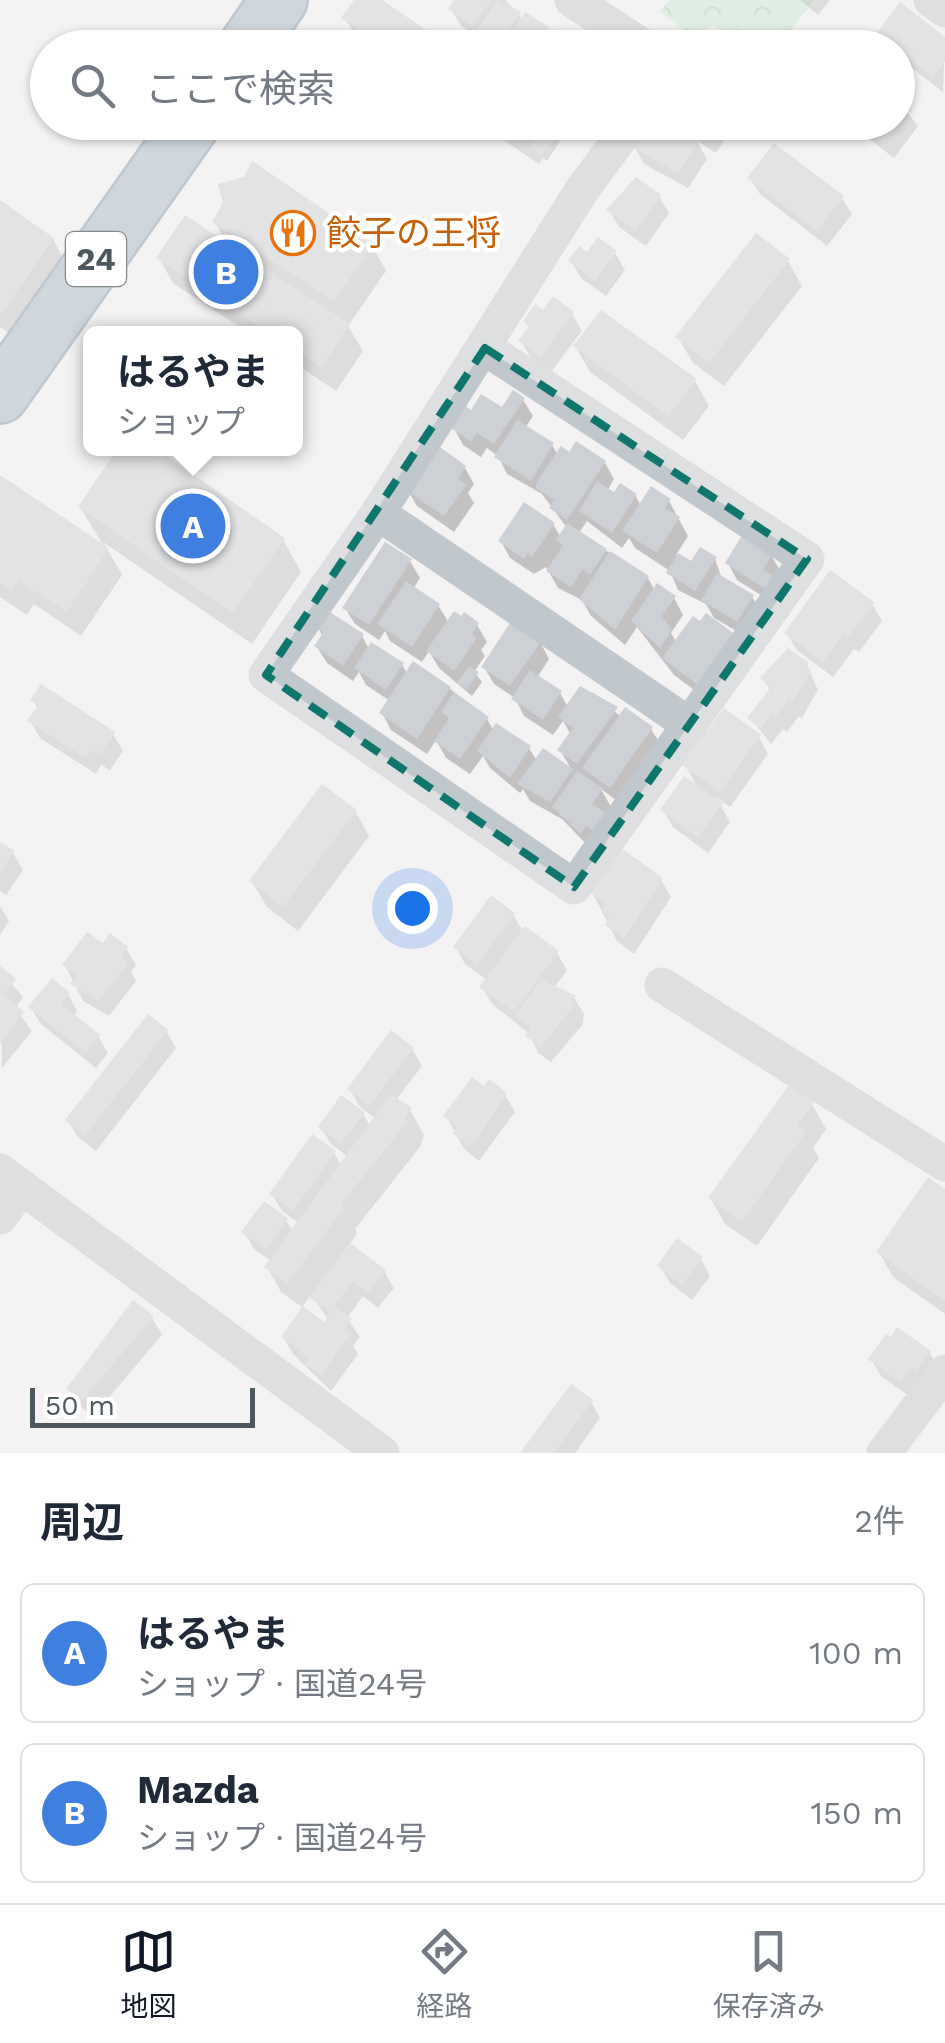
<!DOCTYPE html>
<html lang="ja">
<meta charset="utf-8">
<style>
:root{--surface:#fff;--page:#f2f2f3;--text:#1f2937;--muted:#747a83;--line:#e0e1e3;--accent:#111827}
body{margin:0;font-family:"Work Sans","Noto Sans JP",sans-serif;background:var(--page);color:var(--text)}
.scale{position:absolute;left:30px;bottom:25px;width:225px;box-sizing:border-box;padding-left:10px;border:5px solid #4c585e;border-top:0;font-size:28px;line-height:35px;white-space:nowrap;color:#4c585e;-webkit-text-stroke:8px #fff;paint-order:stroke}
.you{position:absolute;left:412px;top:908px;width:35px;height:35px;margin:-25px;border:8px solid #fff;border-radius:50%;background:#1a73e8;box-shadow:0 0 0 15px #1a73e833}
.badge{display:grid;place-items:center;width:65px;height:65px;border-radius:50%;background:var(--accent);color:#fff;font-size:32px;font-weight:700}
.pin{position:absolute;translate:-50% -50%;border:5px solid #fff;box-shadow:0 2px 10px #0006}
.popup{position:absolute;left:83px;top:326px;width:220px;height:130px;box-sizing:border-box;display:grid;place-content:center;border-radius:15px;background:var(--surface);filter:drop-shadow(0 2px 8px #0005);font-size:32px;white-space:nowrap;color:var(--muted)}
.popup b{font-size:38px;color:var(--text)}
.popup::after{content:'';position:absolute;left:50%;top:100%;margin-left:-20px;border:20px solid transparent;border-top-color:var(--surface)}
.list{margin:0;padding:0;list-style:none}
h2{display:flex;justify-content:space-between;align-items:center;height:130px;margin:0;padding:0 40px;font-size:42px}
h2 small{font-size:32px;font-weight:400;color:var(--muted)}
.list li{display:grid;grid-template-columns:65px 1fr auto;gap:30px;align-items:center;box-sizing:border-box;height:140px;margin:0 20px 20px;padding:0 20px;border:2px solid var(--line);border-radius:15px}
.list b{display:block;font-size:38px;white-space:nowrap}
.list p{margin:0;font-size:32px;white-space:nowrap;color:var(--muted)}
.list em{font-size:32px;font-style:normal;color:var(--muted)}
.icon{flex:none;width:55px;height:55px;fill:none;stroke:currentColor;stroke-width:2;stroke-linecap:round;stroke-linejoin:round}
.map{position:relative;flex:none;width:945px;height:1453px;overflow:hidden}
.search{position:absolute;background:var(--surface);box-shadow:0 2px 8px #0004;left:30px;right:30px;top:30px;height:110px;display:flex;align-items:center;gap:25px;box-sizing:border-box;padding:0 35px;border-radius:55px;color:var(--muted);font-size:38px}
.sheet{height:450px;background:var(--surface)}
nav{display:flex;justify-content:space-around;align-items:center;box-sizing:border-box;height:140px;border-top:2px solid var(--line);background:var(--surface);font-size:28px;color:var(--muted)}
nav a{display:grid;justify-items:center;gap:5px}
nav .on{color:var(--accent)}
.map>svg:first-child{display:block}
.forest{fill:url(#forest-crowns)}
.shadow{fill:#0003}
.building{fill:#cdd0d4}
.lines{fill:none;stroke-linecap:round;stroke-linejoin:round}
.trunk-casing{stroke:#7b95a7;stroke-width:60}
.minor{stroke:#c0c8cd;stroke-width:35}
.trunk{stroke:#a2b7c4;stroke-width:55}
.marked{fill:none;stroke:#0f766e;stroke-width:8;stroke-dasharray:20 12;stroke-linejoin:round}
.labels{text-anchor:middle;stroke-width:9;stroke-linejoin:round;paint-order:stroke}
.shield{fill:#fff;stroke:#828a8e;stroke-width:2.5}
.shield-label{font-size:32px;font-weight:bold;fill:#4c585e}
.food-label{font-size:35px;fill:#c56008;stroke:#fff;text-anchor:start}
</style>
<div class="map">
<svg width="945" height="1453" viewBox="0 0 945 1453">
<defs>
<pattern id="forest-crowns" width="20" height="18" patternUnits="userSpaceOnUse" patternTransform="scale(2.5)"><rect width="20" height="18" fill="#c7ecd0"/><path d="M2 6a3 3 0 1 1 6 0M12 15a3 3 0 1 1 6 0" fill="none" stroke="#adccb5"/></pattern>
</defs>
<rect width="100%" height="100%" fill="#f4f2f3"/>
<polygon class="forest" points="669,0 814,0 778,47 744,47 714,25 690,35 660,12"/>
<g class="shadow">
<polygon points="357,0 377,0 448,48 365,48 344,18"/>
<polygon points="457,0 505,0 523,20 547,28 552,36 577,48 475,48 472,42 476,36 461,26 451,9"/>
<polygon points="800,0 830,0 818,15"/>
<polygon points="879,34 945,40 943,92 898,57 898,48 887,48"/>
<polygon points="898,101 918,126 894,158 847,122 898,122"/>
<polygon points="477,122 550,122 562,138 547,161 543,158 539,164"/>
<polygon points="675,122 736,122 716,153 696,140 707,159 688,188 644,164 635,147 680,131"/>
<polygon points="750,178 842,198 852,214 827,246 760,194"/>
<polygon points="659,196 669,213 646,246 619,227 609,210"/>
<polygon points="0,203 53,239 67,265 16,338 0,327"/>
<polygon points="215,222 372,246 386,271 348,326 363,351 336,391 296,364 296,334 250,334 173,283 159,258 229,247"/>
<polygon points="615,253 625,270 606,296 581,278 571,261"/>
<polygon points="788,261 802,286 724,386 693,363 678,337"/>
<polygon points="543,313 572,314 582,331 551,372 531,358 521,341 530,329 526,321"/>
<polygon points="574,344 695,381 709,406 683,440 590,372"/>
<polygon points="523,400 533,416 525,428 552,445 558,455 605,463 614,479 607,491 615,496 635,495 641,506 669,501 688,536 676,555 692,565 715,559 722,579 752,597 762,614 747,637 714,618 706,604 678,590 670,571 635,548 629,538 622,548 587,521 579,533 648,578 655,591 674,598 683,615 671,633 709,701 674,675 637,627 625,645 591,616 582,600 558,588 546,567 534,574 510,558 501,541 553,524 561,538 567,528 542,494 507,474 498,456 487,448 481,457 463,445 454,428 472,413 503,411"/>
<polygon points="465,468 474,484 468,493 474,503 454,532 417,506 407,489"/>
<polygon points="0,478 104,547 80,507 283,539 301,572 252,644 103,542 122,575 81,636 34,604 27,615 0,597"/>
<polygon points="771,555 781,572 775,604 737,580 728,563"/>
<polygon points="410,561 420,578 413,589 438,605 449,623 477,625 487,642 481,650 485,656 474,672 482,682 472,696 439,668 429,651 422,662 390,641 385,631 379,640 355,624 345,608"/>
<polygon points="872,604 882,621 859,652 854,649 833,677 797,650 787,634"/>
<polygon points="317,626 362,636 369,649 402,664 407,674 449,688 487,719 494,731 529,748 537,761 543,751 573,772 560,750 571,735 563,721 553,735 524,716 515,698 494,684 484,667 540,642 549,659 537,678 560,693 568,707 594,693 621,717 651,729 661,745 620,803 601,789 611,807 591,849 562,819 530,801 523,789 520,793 490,768 483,756 470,774 446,758 436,740 427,754 391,730 382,713 390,701 366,685 359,672 353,681 327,663 317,647 323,637"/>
<polygon points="807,665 818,690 802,718 799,716 787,732 783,729 771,744 750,718 771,692 763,679"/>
<polygon points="33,700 113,734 123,751 110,770 101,765 96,774 40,738 30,721 38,709"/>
<polygon points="759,737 768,754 730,807 716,797 730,822 708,853 673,827 663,810 699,790 685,765"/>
<polygon points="355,811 369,836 298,931 267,907 252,882"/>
<polygon points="0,845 13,853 23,870 6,895 0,891"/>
<polygon points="661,880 671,897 634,954 617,941 592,892"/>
<polygon points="0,906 9,921 0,935"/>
<polygon points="513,914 523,932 557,953 567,970 554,988 574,998 584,1014 583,1024 551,1062 538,1053 530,1034 492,1004 482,987 487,980 465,964 456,947"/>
<polygon points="103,947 126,948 136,965 131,972 136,981 109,1016 83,1001 65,965"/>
<polygon points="0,970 23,997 15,1008 32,1031 2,1068"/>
<polygon points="68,994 77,1011 73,1017 98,1036 108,1053 96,1068 41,1024 31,1008"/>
<polygon points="166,1031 176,1048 96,1151 78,1137 68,1121"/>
<polygon points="412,1049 422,1066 396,1100 410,1110 424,1135 420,1147 355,1229 357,1234 349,1245 384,1271 394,1288 378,1308 363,1296 347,1318 360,1337 353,1346 358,1354 331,1391 293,1354 284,1338 325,1325 329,1320 311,1295 302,1307 281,1292 267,1267 271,1261 254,1249 244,1232 286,1220 293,1232 299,1223 282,1211 272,1194 334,1152 341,1166 348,1157 330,1143 321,1127 363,1114 370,1126 376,1119 359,1106 350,1089"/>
<polygon points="485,1090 505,1095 515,1112 479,1161 465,1150 446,1116"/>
<polygon points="812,1104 826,1129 813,1148 819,1158 757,1246 725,1224 711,1199"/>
<polygon points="945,1192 945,1314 893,1277 879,1252"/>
<polygon points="701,1259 710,1276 692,1300 670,1283 660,1266"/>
<polygon points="152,1318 162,1335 93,1416 79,1406 69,1389"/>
<polygon points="930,1353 939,1370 910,1397 881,1376 871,1359"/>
<polygon points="591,1402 600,1418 575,1453 523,1453"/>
</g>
<g class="building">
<polygon points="354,0 382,0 453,48 386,48 341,18"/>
<polygon points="454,0 491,0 473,26 448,9"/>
<polygon points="497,0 521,12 497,48 477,48 469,42"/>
<polygon points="900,2 945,37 945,61 933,77 876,34"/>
<polygon points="525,12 549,27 536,48 510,48 505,44"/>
<polygon points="553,29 577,44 575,48 542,48"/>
<polygon points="898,98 911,108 884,143 857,122 898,122"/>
<polygon points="497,122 536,122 524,140"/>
<polygon points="547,122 559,129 542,155 531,147"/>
<polygon points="649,122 672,122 699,141 678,173 632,147"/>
<polygon points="683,122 715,122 706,137"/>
<polygon points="774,143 844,196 817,231 747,178"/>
<polygon points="252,161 374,244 334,302 212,222 223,203 218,184 244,177"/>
<polygon points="636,177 661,195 636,231 606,210"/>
<polygon points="0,200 54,238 0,316"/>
<polygon points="185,215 350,324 321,368 296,351 296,334 270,334 156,258"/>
<polygon points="756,233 790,259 709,363 675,337"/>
<polygon points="598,237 617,251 595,281 568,261 579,246 587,252"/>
<polygon points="553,296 574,312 541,357 518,341 529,326 523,321 535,304 543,310"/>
<polygon points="601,310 697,379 668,416 573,346"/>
<polygon points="513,390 525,398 494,444 477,433 471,442 451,428 466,406 471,410 481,394 502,407"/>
<polygon points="517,420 554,443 531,481 494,457"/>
<polygon points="576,441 606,461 567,520 549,508 554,500 536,488 536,483 561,446 569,452"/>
<polygon points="436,444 466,466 458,479 466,485 444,516 404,489"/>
<polygon points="118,448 155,448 285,538 233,613 78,507"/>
<polygon points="0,475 109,548 67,612 19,581 12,591 0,583"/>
<polygon points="597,481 614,492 620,483 637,494 612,533 579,511"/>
<polygon points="651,486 671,499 665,508 680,517 657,553 622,531"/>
<polygon points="524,502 555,523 532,557 527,554 524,559 498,541"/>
<polygon points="567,523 607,549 590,575 582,570 571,587 546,571 563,545 556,540"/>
<polygon points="743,534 773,553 763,570 773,576 765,589 725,563"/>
<polygon points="385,542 412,559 369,625 342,608"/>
<polygon points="700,547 717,557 695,591 666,573 678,553 691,561"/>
<polygon points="610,551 649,576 615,630 579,599"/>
<polygon points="830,570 874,602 849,637 844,633 823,662 784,633"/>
<polygon points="717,573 754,595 737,622 701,600"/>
<polygon points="406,581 440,604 412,647 377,624"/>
<polygon points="657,583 676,596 662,616 672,630 660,648 631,621"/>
<polygon points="325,609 364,634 343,666 314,646 323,633 314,626"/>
<polygon points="454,611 461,616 464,612 479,623 472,634 477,638 454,671 426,651"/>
<polygon points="706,613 741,639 699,686 662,658 693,616 700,621"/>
<polygon points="512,620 542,640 510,686 481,667"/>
<polygon points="371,642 404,663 386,690 354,668"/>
<polygon points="788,648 809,663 806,668 811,671 792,703 789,700 776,716 772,713 761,729 747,718 771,687 760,678"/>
<polygon points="413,661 451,687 417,739 379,713"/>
<polygon points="469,666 479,672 467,689 457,683"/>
<polygon points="530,670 562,691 543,720 511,699"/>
<polygon points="41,684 115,732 100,755 91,750 86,758 27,721 38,705 30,700"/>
<polygon points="580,686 618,707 577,764 557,750 573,728 558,717"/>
<polygon points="454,692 489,717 460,759 434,741 449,718 441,712"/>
<polygon points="625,707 653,727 610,788 582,768"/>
<polygon points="724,708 761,735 720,792 682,765"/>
<polygon points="496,723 531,746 510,778 477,751"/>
<polygon points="543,748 573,769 550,802 517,784"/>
<polygon points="577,771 603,788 592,804 606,813 594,832 586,826 581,834 552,807"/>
<polygon points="684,776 723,803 698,837 660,810"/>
<polygon points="322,784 357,810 283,907 249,881"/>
<polygon points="0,842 15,851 0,873"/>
<polygon points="621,848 663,878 624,938 605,925 610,917 602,910 606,904 589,892"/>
<polygon points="491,895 515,913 477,965 453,947"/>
<polygon points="525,926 559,951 514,1012 479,987"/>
<polygon points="87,932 103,943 110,933 128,947 121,957 128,963 99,1001 70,984 77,976 62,965"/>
<polygon points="0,966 16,979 3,995 24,1012 0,1043"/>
<polygon points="52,978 70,993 61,1004 100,1035 86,1053 28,1007"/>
<polygon points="541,979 576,996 571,1002 575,1005 541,1047 525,1036 531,1028 514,1016"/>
<polygon points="148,1014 168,1030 85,1136 65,1120"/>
<polygon points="391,1030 414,1048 369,1106 347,1089"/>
<polygon points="472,1077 484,1086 489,1079 507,1093 475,1142 468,1145 452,1133 457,1126 443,1116"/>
<polygon points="789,1085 814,1102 797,1126 806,1132 742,1222 708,1198"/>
<polygon points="391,1094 412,1108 404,1118 408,1121 341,1204 345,1207 287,1284 264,1267"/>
<polygon points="341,1095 365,1112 341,1144 318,1127"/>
<polygon points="312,1134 336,1151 293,1211 269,1194"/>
<polygon points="928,1177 945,1189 945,1301 876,1252"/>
<polygon points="264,1201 288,1218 266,1249 241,1232"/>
<polygon points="677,1238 703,1257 682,1285 657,1266"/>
<polygon points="350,1243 386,1270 368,1293 353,1281 334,1306 352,1319 344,1331 350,1335 321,1376 304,1363 309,1357 281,1337 303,1306 324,1322 330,1313 309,1297"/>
<polygon points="133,1300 154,1316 82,1401 66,1389"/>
<polygon points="897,1327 931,1351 917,1371 911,1367 900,1382 868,1359 886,1334 891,1337"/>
<polygon points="571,1384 593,1400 554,1453 520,1453"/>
</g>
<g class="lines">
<defs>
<g id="trunk">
<polyline points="246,48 279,0"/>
<polyline points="0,395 193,122"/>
</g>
</defs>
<use href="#trunk" class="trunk-casing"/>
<g class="minor">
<polyline points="572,0 646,48"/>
<polyline points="931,0 945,10"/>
<polyline points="485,348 807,559 574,887 266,675 378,513 582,190 632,122"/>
<polyline points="378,513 690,725"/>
<polyline points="662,985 945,1164"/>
<polyline points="0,1171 382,1453"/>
<polyline points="0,1217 22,1187"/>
<polyline points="884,1453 945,1372"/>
</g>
<use href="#trunk" class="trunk"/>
</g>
<path d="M0 0H945V1453H0ZM485,348L807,559L574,887L266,675Z" fill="#f4f2f3" fill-opacity=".55" fill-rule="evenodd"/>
<path class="marked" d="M485,348L807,559L574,887L266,675Z"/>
<defs>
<symbol id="restaurant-ring" viewBox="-11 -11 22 22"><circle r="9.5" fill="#fff" stroke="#e8710a" stroke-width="1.5"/><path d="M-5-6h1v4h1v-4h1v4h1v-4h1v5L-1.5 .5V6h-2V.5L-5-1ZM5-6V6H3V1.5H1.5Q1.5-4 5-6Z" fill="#e8710a"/></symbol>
</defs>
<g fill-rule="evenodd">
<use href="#restaurant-ring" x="268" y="208" width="50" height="50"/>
</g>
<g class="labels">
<rect class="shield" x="66" y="232" width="60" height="54" rx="8"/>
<g class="shield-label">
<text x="96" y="270">24</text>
</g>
<g class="food-label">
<text x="326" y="245">餃子の王将</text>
</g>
</g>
</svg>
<div class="scale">50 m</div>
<div class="you"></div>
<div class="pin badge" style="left:193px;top:526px;background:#3f7fe0">A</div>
<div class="popup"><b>はるやま</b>ショップ</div>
<div class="pin badge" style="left:226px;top:272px;background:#3f7fe0">B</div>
<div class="search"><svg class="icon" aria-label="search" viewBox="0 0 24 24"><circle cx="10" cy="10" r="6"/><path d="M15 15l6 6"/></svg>ここで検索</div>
</div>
<section class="sheet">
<h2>周辺<small>2件</small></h2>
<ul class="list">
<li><span class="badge" style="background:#3f7fe0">A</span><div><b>はるやま</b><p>ショップ · 国道24号</p></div><em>100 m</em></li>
<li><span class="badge" style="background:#3f7fe0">B</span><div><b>Mazda</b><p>ショップ · 国道24号</p></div><em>150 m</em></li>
</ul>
</section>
<nav>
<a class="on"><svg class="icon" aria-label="map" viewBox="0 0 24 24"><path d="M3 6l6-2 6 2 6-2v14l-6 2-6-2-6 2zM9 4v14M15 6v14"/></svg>地図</a>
<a><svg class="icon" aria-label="directions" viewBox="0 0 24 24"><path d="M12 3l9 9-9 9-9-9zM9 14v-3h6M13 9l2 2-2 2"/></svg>経路</a>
<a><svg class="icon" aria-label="saved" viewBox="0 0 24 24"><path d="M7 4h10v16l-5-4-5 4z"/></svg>保存済み</a>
</nav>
